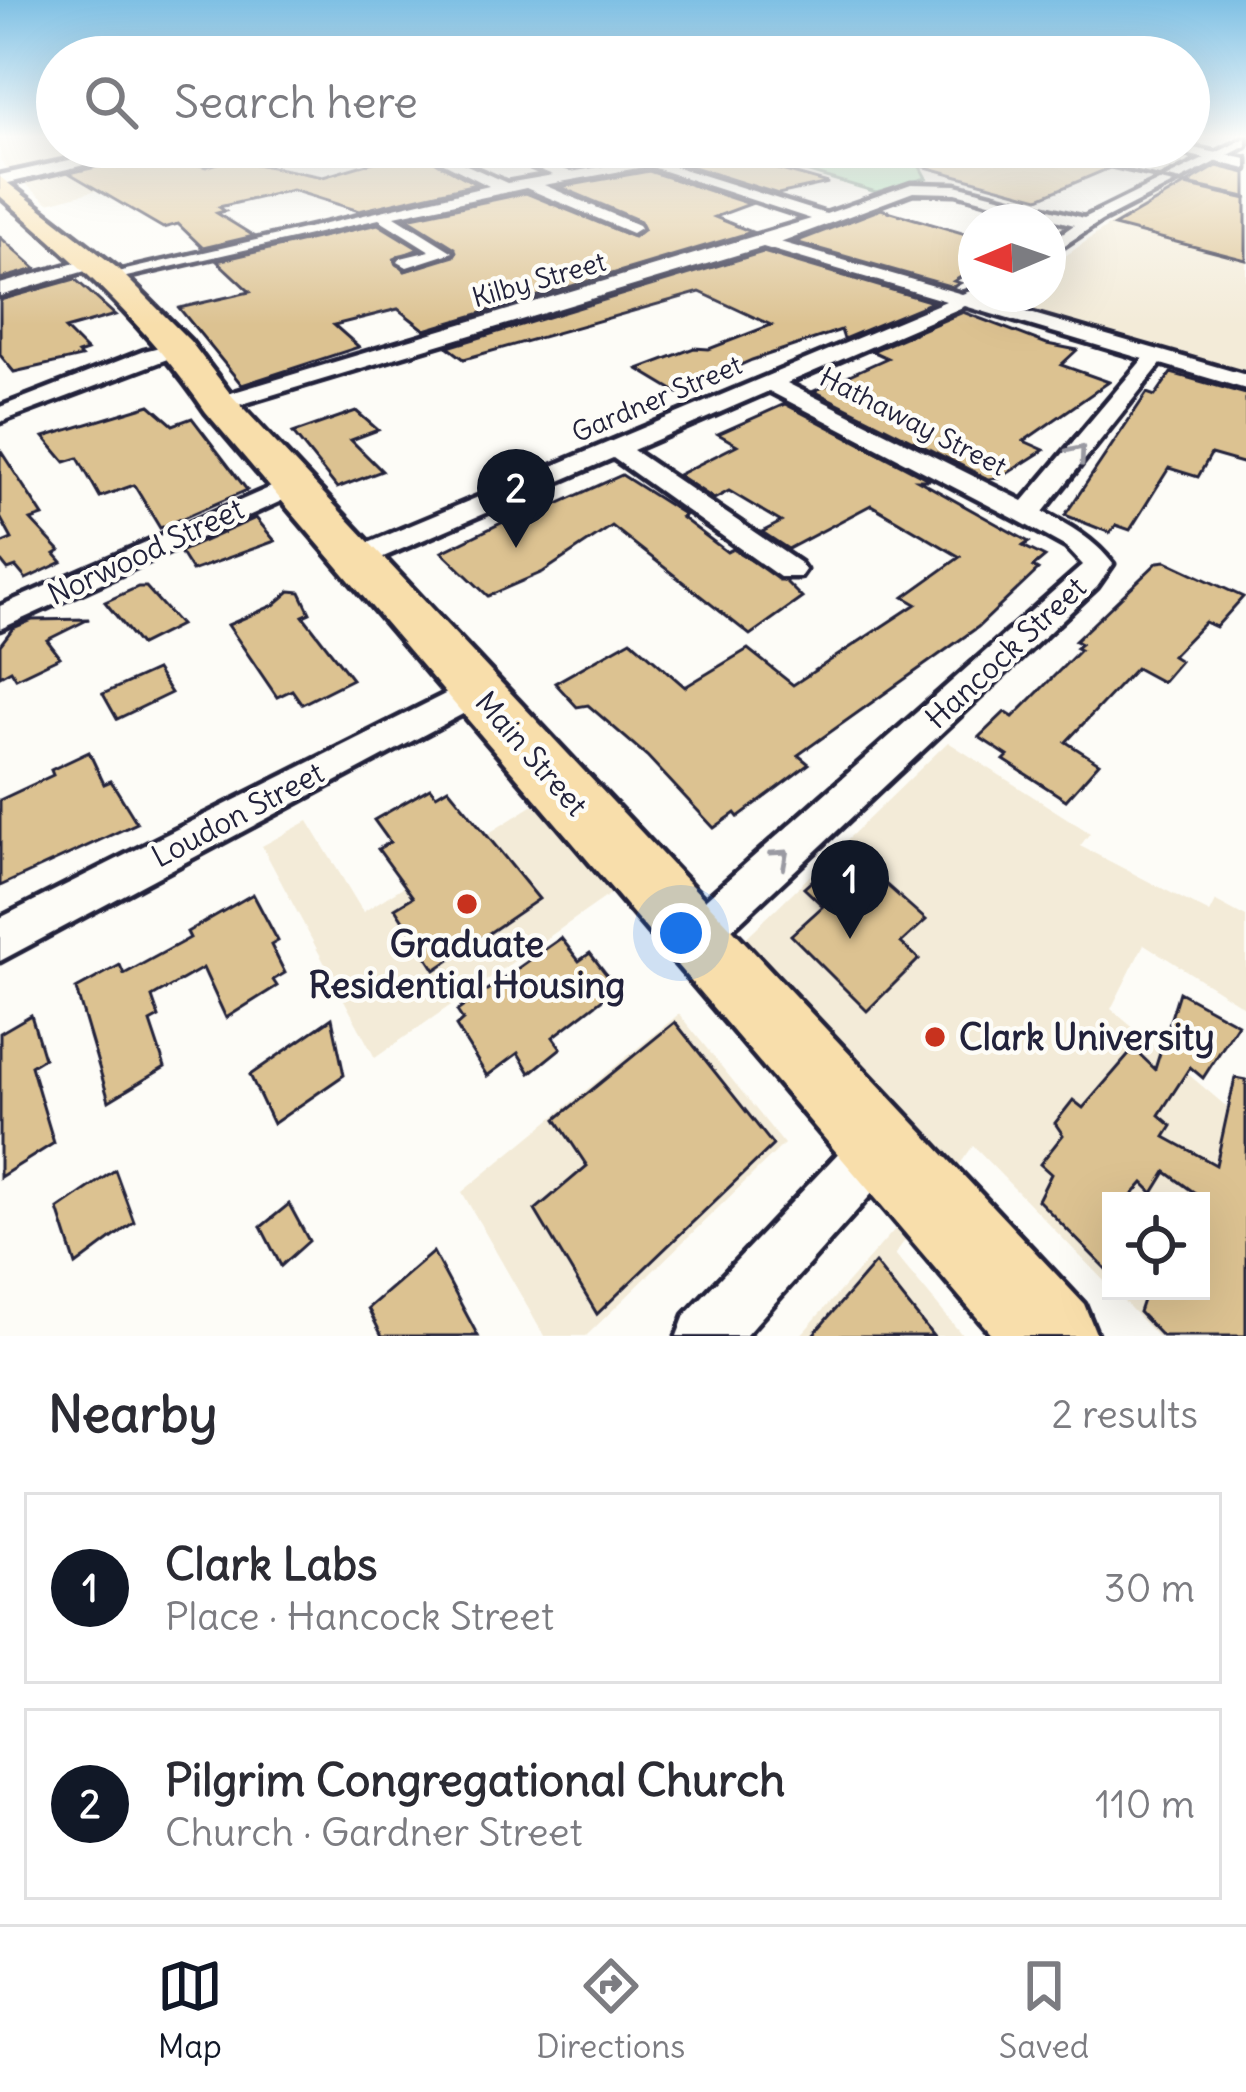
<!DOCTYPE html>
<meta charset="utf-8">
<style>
:root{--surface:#fff;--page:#f7f7f7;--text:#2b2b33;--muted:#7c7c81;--line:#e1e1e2;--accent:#111827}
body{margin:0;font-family:Delius,sans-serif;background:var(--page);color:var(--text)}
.controls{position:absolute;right:36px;bottom:36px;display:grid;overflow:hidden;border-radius:0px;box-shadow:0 12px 48px #0002}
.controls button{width:108px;height:108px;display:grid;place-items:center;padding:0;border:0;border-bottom:3px solid var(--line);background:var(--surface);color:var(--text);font:60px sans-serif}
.compass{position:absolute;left:958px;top:204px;width:108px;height:108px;border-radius:50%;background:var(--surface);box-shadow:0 12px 48px #0002;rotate:268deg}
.you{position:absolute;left:681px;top:933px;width:42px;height:42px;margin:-30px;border:9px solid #fff;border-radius:50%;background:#1a73e8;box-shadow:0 0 0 18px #1a73e833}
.badge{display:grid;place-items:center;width:78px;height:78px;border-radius:50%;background:var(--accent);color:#fff;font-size:39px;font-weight:700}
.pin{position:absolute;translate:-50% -99px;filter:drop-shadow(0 3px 6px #0008)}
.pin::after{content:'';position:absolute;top:63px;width:42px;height:36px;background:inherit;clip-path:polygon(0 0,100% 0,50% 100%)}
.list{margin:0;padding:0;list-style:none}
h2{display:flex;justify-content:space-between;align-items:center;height:156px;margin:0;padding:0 48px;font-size:51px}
h2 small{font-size:39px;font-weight:400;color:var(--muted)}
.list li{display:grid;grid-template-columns:78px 1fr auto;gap:36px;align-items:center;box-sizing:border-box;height:192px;margin:0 24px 24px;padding:0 24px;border:3px solid var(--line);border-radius:0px}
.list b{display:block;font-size:45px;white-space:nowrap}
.list p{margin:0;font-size:39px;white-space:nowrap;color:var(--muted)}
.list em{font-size:39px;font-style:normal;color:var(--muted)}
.icon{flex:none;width:66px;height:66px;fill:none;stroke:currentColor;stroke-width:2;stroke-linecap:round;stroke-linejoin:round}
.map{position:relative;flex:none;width:1246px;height:1336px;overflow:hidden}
.search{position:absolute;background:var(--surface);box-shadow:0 12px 48px #0002;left:36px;right:36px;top:36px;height:132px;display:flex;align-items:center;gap:30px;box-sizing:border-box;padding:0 42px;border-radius:66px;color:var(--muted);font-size:45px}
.sheet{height:588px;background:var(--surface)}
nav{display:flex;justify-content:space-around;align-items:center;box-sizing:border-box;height:168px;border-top:3px solid var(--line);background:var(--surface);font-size:33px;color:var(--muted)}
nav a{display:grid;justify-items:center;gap:6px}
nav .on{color:var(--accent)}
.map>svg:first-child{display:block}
.built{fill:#f3ebd8}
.green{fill:#9ee4b2;stroke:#608376;stroke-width:3}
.building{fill:#dcc291;stroke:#22223b;stroke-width:3}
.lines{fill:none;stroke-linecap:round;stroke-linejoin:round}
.minor-casing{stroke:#22223b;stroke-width:9}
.tertiary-casing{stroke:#22223b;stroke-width:9}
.primary-casing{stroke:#22223b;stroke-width:9}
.minor{fill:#fdfcf7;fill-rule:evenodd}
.tertiary{fill:#fdfcf7;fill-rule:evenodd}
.primary{fill:#f8deab;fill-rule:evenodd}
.rail{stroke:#22223b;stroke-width:4.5}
.oneway{stroke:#9a9aa2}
.poi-dot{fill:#c8321e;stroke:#fdfcf7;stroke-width:4.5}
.labels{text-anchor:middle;stroke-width:9;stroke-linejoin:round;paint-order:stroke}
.far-street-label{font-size:27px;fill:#22223b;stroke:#fdfcf7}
.street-label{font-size:30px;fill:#22223b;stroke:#fdfcf7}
.near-poi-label{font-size:36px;font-weight:bold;fill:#22223b;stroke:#fdfcf7}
</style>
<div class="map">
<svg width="1246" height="1336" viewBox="0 0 1246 1336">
<rect width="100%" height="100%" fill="#fdfcf7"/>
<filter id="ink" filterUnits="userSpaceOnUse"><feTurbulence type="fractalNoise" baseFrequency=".00833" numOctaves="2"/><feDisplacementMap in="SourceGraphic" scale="24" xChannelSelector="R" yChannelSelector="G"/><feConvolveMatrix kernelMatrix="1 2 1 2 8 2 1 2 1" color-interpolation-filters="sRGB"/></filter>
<g filter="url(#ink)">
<g class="built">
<polygon points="57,138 57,147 133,147 11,173 0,160 0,139"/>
<polygon points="109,160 147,177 48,203 21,180"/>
<polygon points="1172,190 1246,207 1246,374 995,303 1009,294 1048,294 1048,268 1111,224"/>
<polygon points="948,742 1090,833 1080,846 1210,913 1216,901 1246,917 1246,1008 1144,944 1111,1009 1246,1123 1246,1336 1157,1336 1114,1291 1201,1291 1201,1201 1111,1201 1111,1288 973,1146 895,1254 963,1336 800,1336 920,1201 632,879 375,1058 262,846 308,821 363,912 564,786 725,958"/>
<polygon points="679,1014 784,1144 586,1336 544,1336 462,1192"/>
</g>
<polygon class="green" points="725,147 933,147 915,158 926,178 876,192"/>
<g class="building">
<polygon points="424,147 470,147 439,157 436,162 476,184 359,211 292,190 219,207 225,211 217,213 254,236 203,248 178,224 163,228 69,173 160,153 206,167 230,159 323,177"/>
<polygon points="587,147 686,147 571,167 535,153 550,150 585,162"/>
<polygon points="967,147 1080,147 1131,159 1039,198 914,164"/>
<polygon points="721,153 828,183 778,194 683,164 718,158"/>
<polygon points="1217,166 1246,173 1246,260 1114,226"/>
<polygon points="649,171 750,204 715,217 752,232 425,330 398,309 334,325 359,347 242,385 179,308 250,292 217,261 378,224 419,249 394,259 405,271 454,256 455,248 407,218 526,193 634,237 644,229 640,221 560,187"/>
<polygon points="881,209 976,237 976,268 954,281 960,283 953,287 795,242"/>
<polygon points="0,237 36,269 0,279"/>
<polygon points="763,252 933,302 844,339 841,330 752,360 678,393 638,369 694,348 709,349 771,325 700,292 464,359 448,347"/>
<polygon points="75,279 115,315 65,329 87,351 78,354 81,357 14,372 0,355 0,300"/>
<polygon points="963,312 1047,344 1077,350 1061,365 1109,382 1024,441 1044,450 1000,478 988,479 814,391 887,358 872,351"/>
<polygon points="1171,373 1246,394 1246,464 1211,454 1198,477 1169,468 1130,530 1116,525 1110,533 1065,515 1147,393 1155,396"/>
<polygon points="785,404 930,480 918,480 1029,542 1023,546 1045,557 1033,567 1038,570 978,627 798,755 809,764 738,817 735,813 714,828 647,756 588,705 577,707 555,683 631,640 685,687 748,649 793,685 916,604 904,597 960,557 871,505 788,549 762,532 781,522 729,491 714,499 678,475 737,445 718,434"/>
<polygon points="150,405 173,425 192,418 247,490 160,528 134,485 100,497 78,458 65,462 44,437"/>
<polygon points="356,411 378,430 351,440 382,471 337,488 293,433"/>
<polygon points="0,450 43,516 31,520 60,551 55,554 62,562 26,579 16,567 8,570 0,560 0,544 12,539 0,517"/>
<polygon points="622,475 685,515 681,517 727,552 733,549 785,581 802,598 750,635 612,526 543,572 488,596 442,552 538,505 555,505"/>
<polygon points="256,518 275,541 192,571 180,552"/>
<polygon points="1166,561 1243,597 1216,627 1205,622 1172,656 1180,661 1162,682 1136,668 1066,742 1099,763 1066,800 1004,760 1008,756 979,737 1005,712 1013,717 1080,650 1076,648 1081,644 1075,641 1158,562"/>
<polygon points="138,587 146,587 180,625 140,645 105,602"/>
<polygon points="290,591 300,592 310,613 303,616 352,679 302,704 292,690 277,697 228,625 274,605"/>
<polygon points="89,619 47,640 60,657 16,678 11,670 0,676 0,645 13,628 32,620"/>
<polygon points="156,670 171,693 117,719 103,694"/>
<polygon points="89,752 104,784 111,781 137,823 0,886 0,800 53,775 51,770"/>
<polygon points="430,788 436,795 448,788 539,899 435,970 395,908 413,897 378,849 390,842 374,820"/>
<polygon points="824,870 851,894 874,874 926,920 901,943 919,959 867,1011 791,935 823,906 804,888"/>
<polygon points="253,894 278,941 271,945 285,973 273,980 277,986 226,1018 203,968 152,997 159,1017 150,1022 165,1067 109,1101 76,989 120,965 124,974 190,938 187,932"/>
<polygon points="561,938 579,961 590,953 617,988 553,1037 561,1048 530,1073 518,1053 487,1076 456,1026 463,1020 457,1011"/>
<polygon points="1179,992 1238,1024 1203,1078 1190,1067 1159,1115 1172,1126 1165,1137 1216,1165 1235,1078 1246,1080 1246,1336 1162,1336 1139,1312 1146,1291 1201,1291 1201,1224 1206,1201 1166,1172 1153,1193 1143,1183 1127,1201 1111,1201 1111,1274 1038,1200 1051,1174 1040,1164 1063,1135 1055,1123 1073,1100 1083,1108 1134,1049 1155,1069"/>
<polygon points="31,1015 44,1058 31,1066 54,1143 0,1177 0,1033"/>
<polygon points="332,1018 344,1075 273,1124 250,1075"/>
<polygon points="675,1022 773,1145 597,1314 535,1210 587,1166 556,1119"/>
<polygon points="115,1170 134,1222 76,1265 58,1209"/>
<polygon points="289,1204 309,1241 281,1266 261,1227"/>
<polygon points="433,1252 478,1336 382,1336 368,1308"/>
<polygon points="875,1263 933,1336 812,1336"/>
</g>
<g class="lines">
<defs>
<g id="minor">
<path d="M1246,138V146L1101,221L1048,256V243L1074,225L956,193L913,192L780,242L962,294L976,289V294H987L981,299L1246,375V389L1161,364L1043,512C1070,526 1094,539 1113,564L1097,587L710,950L695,956L680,950L673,936L680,922L1083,565L1066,547L1017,520L769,391L633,450L800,563L805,570L800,577H780L613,458L367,564L357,567L343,558L347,552L946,301L763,247L219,411L211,409V399L811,219L649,166L544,185L638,225L640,228L632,233L526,188L395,216L453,252L407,267L398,262L401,258L430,251L379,219L109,281L100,276L489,186L440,161L485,147H505L571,172L712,147L717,154L664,163L826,214L911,184L956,185L1084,218ZM495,152L553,175L507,183L460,162ZM965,306L1143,359L1023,501L787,383Z"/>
<polygon points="93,258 102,263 99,267 0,296 0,284"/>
<polygon points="179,342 186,344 186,352 0,422 0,407 144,351"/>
<polygon points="292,478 305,486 301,492 0,629 0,606"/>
<polygon points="477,678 489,682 494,691 489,700 0,961 0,918"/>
<polygon points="882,1118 900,1126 908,1144 900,1162 745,1336 677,1336 685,1315 864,1126"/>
</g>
<g id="tertiary">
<polygon points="129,147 160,147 0,185 0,175"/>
<polygon points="1158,147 1189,147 1246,159 1246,169"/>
</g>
<path id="primary" d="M0,177L116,267L190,341L232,396L1084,1304L1097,1336H993L206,412C148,327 77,262 0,196Z"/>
</defs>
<use href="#minor" class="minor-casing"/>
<use href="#tertiary" class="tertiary-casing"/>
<use href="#primary" class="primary-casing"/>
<use href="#minor" class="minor"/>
<use href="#tertiary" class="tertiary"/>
<use href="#primary" class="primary"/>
<polyline class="rail" points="1021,147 1246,198"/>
</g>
<defs><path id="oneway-chevron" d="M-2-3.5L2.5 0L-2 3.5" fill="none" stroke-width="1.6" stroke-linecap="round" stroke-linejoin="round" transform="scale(3)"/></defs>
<g class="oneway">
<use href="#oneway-chevron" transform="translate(1078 453) rotate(-50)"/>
<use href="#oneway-chevron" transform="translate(781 857) rotate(-42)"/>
</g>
</g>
<linearGradient id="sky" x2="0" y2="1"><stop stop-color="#7fc0e4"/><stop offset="0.42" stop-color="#fefefb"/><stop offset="1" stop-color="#fefefb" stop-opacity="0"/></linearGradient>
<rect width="1246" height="325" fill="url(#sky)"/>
<g class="poi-dot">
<circle cx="467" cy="904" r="12"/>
<circle cx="935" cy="1037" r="12"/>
</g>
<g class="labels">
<g class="far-street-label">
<text transform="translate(539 280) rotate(-16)" y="9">Kilby Street</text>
<text transform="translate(657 399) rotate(-23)" y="9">Gardner Street</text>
<text transform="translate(913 422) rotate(27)" y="9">Hathaway Street</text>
</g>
<g class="street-label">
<text transform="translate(146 552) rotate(-25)" y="10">Norwood Street</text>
<text transform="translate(1006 653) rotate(-43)" y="10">Hancock Street</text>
<text transform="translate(531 754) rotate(49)" y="10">Main Street</text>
<text transform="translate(238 815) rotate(-28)" y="10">Loudon Street</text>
</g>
<g class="near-poi-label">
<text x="467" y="957">Graduate<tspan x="467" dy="41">Residential Housing</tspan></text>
<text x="959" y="1050" text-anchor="start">Clark University</text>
</g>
</g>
</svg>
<div class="controls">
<button><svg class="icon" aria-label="locate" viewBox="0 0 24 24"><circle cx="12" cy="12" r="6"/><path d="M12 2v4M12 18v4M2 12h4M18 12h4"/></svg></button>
</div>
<svg class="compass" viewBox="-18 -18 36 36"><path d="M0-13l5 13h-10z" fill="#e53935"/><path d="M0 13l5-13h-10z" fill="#7c7c81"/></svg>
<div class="you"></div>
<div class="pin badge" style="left:850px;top:939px">1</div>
<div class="pin badge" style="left:516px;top:548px">2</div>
<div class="search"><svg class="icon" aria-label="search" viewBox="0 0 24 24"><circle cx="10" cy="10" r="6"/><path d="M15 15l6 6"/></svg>Search here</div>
</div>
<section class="sheet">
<h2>Nearby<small>2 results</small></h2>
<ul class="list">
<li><span class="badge">1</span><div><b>Clark Labs</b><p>Place · Hancock Street</p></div><em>30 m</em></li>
<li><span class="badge">2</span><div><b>Pilgrim Congregational Church</b><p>Church · Gardner Street</p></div><em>110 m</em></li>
</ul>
</section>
<nav>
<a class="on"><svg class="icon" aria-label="map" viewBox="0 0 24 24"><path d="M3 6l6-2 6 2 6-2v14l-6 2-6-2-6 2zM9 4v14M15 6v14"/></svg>Map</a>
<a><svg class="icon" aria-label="directions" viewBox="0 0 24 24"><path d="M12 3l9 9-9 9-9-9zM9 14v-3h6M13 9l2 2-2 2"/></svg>Directions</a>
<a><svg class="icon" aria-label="saved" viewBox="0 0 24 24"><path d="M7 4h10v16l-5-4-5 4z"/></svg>Saved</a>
</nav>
